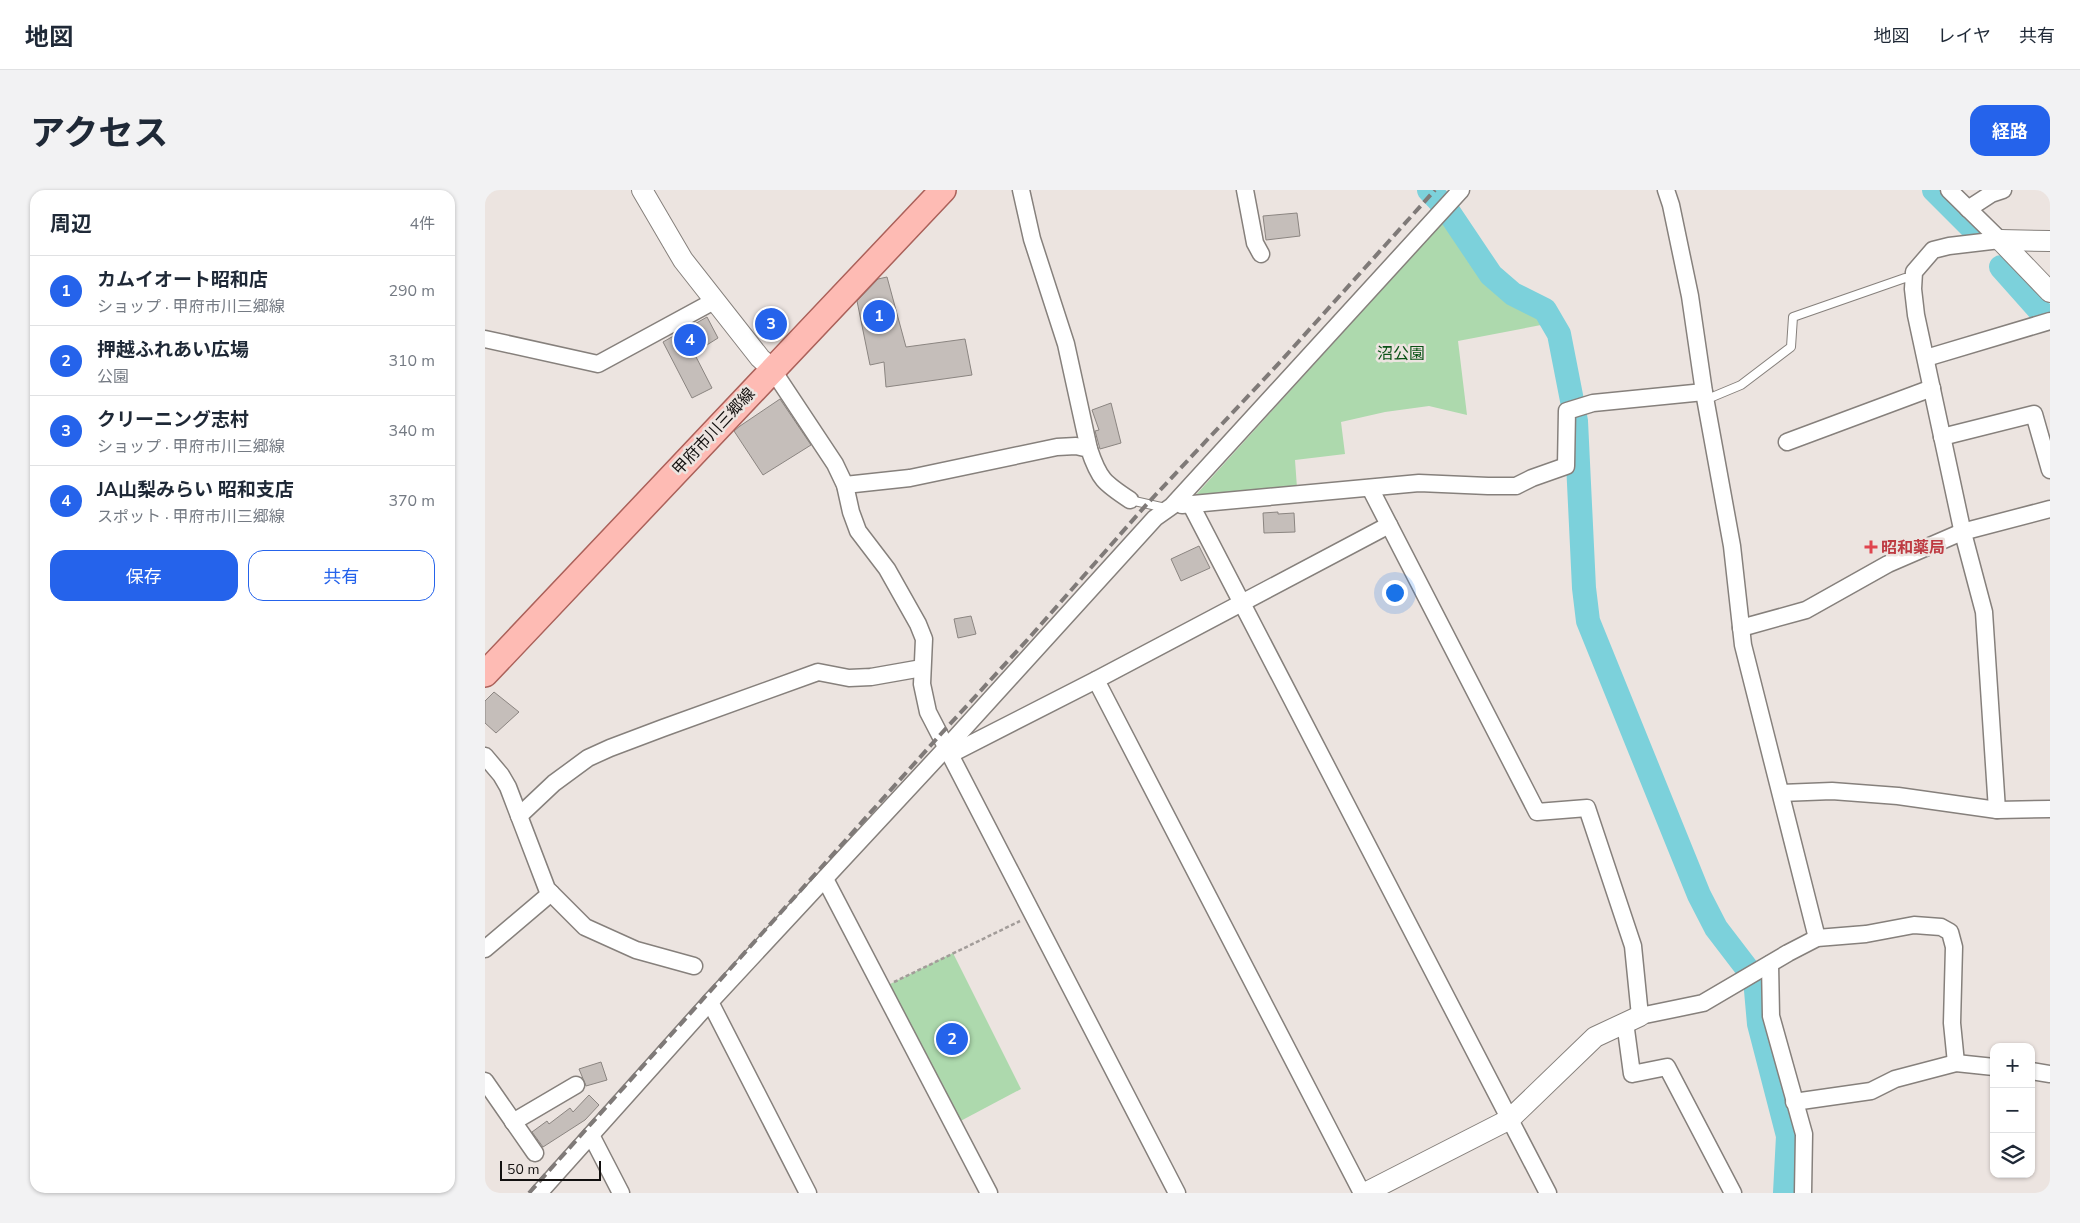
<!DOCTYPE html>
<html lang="ja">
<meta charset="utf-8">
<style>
:root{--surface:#fff;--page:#f2f2f3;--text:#1f2937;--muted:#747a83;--line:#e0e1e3;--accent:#2563eb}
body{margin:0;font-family:"Nunito Sans","Noto Sans JP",sans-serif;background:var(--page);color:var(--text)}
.controls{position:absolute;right:15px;bottom:15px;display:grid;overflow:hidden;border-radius:10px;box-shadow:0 1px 4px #0004}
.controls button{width:45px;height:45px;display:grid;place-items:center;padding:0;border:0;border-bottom:1px solid var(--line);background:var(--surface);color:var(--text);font:25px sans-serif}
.scale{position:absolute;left:15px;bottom:12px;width:101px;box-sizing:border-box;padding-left:5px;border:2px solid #12100f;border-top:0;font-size:14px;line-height:18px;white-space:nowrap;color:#12100f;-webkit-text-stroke:4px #ece4e0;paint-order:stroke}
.you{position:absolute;left:909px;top:402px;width:18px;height:18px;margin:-12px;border:4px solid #fff;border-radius:50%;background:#1a73e8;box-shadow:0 0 0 8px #1a73e833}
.badge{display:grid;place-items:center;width:32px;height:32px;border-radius:50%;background:var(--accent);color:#fff;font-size:16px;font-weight:700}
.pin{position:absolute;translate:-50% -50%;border:2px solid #fff;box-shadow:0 1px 5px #0006}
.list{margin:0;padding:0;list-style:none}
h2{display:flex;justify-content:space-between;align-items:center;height:65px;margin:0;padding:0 20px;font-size:21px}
h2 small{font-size:16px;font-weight:400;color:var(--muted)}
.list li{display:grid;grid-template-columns:32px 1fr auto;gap:15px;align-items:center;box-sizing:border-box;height:70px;padding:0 20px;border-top:1px solid var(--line)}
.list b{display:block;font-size:19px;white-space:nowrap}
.list p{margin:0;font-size:16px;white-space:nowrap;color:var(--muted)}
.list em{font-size:16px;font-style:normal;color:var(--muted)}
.actions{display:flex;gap:10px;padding:15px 20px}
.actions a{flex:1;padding:11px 0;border:1px solid var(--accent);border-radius:15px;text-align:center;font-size:18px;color:var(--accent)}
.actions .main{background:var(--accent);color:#fff}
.icon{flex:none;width:28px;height:28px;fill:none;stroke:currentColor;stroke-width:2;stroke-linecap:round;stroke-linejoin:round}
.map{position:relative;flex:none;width:1565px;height:1003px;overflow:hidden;border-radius:15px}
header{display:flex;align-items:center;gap:30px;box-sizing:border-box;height:70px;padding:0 25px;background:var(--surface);border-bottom:1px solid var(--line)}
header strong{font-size:24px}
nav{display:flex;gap:28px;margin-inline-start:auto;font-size:18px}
.intro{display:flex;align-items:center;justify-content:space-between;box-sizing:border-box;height:120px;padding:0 30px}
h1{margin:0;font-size:35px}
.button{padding:12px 22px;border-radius:15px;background:var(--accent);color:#fff;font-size:18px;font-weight:700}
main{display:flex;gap:30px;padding:0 30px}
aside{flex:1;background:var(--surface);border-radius:15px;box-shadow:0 1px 4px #0004}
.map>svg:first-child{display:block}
.green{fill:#add9ad}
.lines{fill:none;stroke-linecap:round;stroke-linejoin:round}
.river{stroke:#7cd1db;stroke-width:24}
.building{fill:#c5beba;stroke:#8b8581}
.service-casing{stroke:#86807c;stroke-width:10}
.minor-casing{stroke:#86807c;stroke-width:19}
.tertiary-casing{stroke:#86807c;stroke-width:22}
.primary-casing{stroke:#ab615a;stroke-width:28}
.path{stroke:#a29c99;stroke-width:2.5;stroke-dasharray:4 2.5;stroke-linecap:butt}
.service{stroke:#fff;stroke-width:8}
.minor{stroke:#fff;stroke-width:16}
.tertiary{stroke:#fff;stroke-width:20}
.primary{stroke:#febbb4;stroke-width:25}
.rail{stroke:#7f7a78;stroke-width:4;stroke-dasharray:10 5;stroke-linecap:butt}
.health-dot{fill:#e0444e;stroke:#ece4e0;stroke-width:2}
.labels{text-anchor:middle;stroke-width:5;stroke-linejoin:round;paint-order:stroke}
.park-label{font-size:16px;fill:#095115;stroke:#ece4e0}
.street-label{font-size:16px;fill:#12100f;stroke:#ece4e0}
.health-label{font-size:16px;font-weight:bold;fill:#be3a42;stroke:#ece4e0;text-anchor:start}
</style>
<header>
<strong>地図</strong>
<nav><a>地図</a><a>レイヤ</a><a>共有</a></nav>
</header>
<div class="intro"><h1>アクセス</h1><a class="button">経路</a></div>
<main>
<aside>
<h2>周辺<small>4件</small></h2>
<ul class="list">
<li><span class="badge">1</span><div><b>カムイオート昭和店</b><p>ショップ · 甲府市川三郷線</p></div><em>290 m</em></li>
<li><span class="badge">2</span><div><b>押越ふれあい広場</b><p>公園</p></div><em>310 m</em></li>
<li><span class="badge">3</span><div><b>クリーニング志村</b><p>ショップ · 甲府市川三郷線</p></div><em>340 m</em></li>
<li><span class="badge">4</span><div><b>JA山梨みらい 昭和支店</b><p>スポット · 甲府市川三郷線</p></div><em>370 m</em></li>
</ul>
<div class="actions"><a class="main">保存</a><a>共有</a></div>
</aside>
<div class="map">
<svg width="1565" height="1003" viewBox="0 0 1565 1003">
<rect width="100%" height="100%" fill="#ece4e0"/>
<g class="green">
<polygon points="958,32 995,87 1024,111 1051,126 1056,135 973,151 982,225 944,216 900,222 856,232 860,264 810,270 812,298 709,307"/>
<polygon points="468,763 536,899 468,935 397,798"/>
</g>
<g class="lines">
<g class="river">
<polyline points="944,0 961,18 1006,85 1028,104 1060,120 1074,144 1091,231 1099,398 1103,431 1214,705 1231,738 1270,789 1274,834 1303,946 1300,1003"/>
<polyline points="1449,0 1490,41"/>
<polyline points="1516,77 1556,122"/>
</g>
</g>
<g class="building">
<polygon points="812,23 815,46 781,50 778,26"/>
<polygon points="402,87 421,157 480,149 487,185 401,197 399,172 385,175 372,111 393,89"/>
<polygon points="222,127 233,148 209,163 227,198 207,208 178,152"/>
<polygon points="295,209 326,255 278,285 249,241 255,236"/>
<polygon points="626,213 636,253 615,259 610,241 614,240 607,220"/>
<polygon points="793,322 793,324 809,323 810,342 779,343 778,323"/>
<polygon points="714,356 725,378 696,391 686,369"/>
<polygon points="486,426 491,444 473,448 469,429"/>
<polygon points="9,502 34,522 11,543 0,533 0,511"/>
<polygon points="116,872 122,890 101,896 94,879"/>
<polygon points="104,905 114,915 100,930 58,957 47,942 62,931 64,934 85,918 88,922"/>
</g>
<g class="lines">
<defs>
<g id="service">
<polyline points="1220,210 1256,195 1306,157 1308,127 1420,88 1429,89"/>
<polyline points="645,310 676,317"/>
</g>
<g id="minor">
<polyline points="536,0 547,49 581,154 604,259"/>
<polyline points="760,0 770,53 776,64"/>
<polyline points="1181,0 1186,15 1205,106 1219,202 1247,356 1258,455 1332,748"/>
<polyline points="1464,0 1515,50"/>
<polyline points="1483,19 1506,4 1518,0"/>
<polyline points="0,149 113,174 229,111"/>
<polyline points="1441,168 1565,131"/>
<polyline points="287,179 350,274 360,295 366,322 373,341 402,379 433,434 439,449 437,494 443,522 692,1003"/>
<polyline points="1457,247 1549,224 1565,280"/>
<polyline points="1302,252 1447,198"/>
<path d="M360,295L425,288L572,257L591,256L604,259C614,289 619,293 645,310"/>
<polyline points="885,298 1052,622 1102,618 1148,756 1155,826 1218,813 1303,763 1332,748 1381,744 1429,735 1456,737 1465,742 1469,757 1467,833 1471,873"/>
<polyline points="697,315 934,293 1003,296 1031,296 1047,288 1081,276 1082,221 1108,213 1219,202"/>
<polyline points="706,315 1063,1003"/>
<polyline points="1256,438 1321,420 1403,374 1477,342 1565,319"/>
<polyline points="611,490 877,1003"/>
<polyline points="466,564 611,490 904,335"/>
<polyline points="0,566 16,585 23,597 62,699 100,737 151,760 209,776"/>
<polyline points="1296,603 1347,601 1413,606 1512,620 1565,619"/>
<polyline points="1512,620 1499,422 1477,339 1431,125 1428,99 1429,82 1448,60 1464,56 1515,50"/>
<polyline points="34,626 69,593 103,568 125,558 178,538 333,482 364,488 386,487 437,478"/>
<polyline points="340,689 504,1003"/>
<polyline points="0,759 66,703"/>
<polyline points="1285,774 1286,826 1319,944 1318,1003"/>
<polyline points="1140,832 1147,884 1182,877 1248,1003"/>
<polyline points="1546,881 1565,884"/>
<polyline points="0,891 50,963"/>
<polyline points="1309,912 1386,901 1410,889 1471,873 1509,877"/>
<polyline points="28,932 91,895"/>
<polyline points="106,945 136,1003"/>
<polyline points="54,1003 225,812"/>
<polyline points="323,1003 225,812 462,557 670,328 687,316 976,0"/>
</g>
<g id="tertiary">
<polyline points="157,0 198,70 275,168 287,179"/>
<polyline points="1515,50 1565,102"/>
<polyline points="1515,50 1565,51"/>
<polyline points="880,1003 1025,929 1110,847 1155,826"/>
</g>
<polyline id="primary" points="0,484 458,0"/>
</defs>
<use href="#service" class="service-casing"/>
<use href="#minor" class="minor-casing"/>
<use href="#tertiary" class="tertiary-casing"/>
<use href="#primary" class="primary-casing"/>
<polyline class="path" points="409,792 535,731"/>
<use href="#service" class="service"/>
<use href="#minor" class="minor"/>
<use href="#tertiary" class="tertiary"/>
<use href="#primary" class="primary"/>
<polyline class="rail" points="44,1003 455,545 544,448 662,314 796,171 950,0"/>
</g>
<path class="health-dot" d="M1383.5 349.5h5v5h5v5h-5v5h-5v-5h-5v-5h5z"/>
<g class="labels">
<g class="park-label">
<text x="916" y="169">沼公園</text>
</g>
<g class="street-label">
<text transform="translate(228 241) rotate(-47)" y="6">甲府市川三郷線</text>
</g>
<g class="health-label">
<text x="1396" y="363">昭和薬局</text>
</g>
</g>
</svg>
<div class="controls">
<button>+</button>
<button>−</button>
<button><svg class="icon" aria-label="layers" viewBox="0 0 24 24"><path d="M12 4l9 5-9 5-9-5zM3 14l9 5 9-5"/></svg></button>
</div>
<div class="scale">50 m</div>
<div class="you"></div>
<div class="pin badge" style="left:394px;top:126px">1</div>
<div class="pin badge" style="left:467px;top:849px">2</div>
<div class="pin badge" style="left:286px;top:134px">3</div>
<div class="pin badge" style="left:205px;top:150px">4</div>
</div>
</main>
